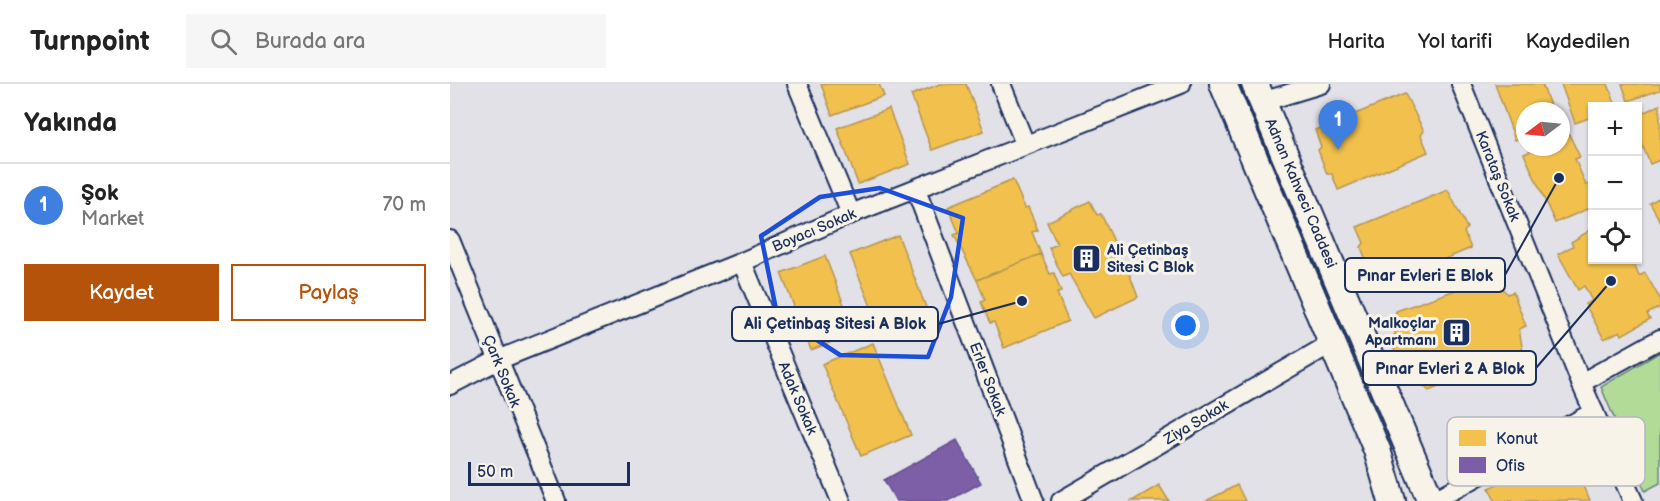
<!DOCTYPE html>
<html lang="tr">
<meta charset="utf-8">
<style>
:root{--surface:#fff;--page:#f6f6f6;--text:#222;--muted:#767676;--line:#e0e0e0;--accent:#b45309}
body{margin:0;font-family:"Balsamiq Sans",sans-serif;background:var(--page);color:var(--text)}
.controls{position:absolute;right:18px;top:18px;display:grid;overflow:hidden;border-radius:0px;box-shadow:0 2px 4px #0004}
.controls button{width:54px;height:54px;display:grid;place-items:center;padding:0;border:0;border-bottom:2px solid var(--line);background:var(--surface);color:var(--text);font:30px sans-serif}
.compass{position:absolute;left:1066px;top:18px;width:54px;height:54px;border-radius:50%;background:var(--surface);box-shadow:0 2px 4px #0004;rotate:254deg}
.scale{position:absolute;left:18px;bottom:15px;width:162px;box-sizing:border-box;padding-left:6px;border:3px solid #1b2f5e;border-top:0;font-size:16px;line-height:21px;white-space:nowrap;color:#1b2f5e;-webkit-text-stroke:4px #f7f3e8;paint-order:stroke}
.you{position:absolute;left:736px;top:242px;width:21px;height:21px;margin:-15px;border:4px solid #fff;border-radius:50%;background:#1a73e8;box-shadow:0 0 0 9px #1a73e833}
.badge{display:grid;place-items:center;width:39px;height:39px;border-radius:50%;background:var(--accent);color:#fff;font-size:20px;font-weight:700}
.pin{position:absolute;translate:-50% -50px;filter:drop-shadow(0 2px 3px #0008)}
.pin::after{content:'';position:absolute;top:32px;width:21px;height:18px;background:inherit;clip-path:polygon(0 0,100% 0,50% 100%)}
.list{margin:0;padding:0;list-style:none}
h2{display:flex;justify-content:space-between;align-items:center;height:78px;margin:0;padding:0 24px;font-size:26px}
h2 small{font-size:20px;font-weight:400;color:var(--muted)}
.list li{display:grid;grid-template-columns:39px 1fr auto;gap:18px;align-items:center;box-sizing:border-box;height:84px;padding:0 24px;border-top:2px solid var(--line)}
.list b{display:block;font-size:22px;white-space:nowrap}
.list p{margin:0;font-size:20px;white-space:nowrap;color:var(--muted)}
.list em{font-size:20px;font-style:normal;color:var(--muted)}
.actions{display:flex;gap:12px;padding:18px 24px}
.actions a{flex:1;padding:14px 0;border:2px solid var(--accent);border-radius:0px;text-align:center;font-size:21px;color:var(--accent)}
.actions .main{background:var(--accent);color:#fff}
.icon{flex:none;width:33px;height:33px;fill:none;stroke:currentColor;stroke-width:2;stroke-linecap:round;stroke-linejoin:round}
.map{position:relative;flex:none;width:1210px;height:417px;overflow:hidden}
header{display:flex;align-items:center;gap:36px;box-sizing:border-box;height:84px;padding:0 30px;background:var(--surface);border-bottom:2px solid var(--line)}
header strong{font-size:28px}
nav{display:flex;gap:33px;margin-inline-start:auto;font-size:21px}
.search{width:420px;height:54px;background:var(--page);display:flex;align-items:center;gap:15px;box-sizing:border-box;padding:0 21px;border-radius:0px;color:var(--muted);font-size:22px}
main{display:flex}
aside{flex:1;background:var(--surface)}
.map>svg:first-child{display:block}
.green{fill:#b3db98;stroke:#67857b;stroke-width:1.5}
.homes{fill:#f2c14e;stroke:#b29553;stroke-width:1.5}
.offices{fill:#7b5ea7;stroke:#5e5091;stroke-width:1.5}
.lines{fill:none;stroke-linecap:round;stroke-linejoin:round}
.street-casing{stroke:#1b2f5e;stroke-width:22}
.secondary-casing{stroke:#1b2f5e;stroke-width:30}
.street{stroke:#f7f3e8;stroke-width:18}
.secondary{stroke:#f7f3e8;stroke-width:26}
.marked{fill:none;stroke:#1d4ed8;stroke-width:4.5;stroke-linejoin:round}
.labels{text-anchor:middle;stroke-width:6;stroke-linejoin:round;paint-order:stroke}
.street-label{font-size:15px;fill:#1b2f5e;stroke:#f7f3e8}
.poi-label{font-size:15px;font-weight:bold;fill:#1b2f5e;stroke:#f7f3e8;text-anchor:start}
.key{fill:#f7f3e8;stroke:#b5b8bf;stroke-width:1.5}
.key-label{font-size:16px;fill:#1b2f5e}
.leader{fill:none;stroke:#1b2f5e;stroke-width:2}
.callout-dot{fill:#1b2f5e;stroke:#f7f3e8;stroke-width:2}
.callout{fill:#f7f3e8;stroke:#1b2f5e;stroke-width:2}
.callout-label{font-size:16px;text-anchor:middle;font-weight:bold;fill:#1b2f5e}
</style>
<header>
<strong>Turnpoint</strong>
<div class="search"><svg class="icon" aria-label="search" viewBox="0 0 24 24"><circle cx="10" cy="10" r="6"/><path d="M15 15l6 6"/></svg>Burada ara</div>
<nav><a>Harita</a><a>Yol tarifi</a><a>Kaydedilen</a></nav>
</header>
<main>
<aside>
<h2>Yakında<small></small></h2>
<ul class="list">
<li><span class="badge" style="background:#3f7fe0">1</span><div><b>Şok</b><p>Market</p></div><em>70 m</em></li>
</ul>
<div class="actions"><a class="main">Kaydet</a><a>Paylaş</a></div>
</aside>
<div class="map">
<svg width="1210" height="417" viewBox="0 0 1210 417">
<rect width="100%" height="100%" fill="#e3e1e8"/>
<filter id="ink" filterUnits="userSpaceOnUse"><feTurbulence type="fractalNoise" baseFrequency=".0167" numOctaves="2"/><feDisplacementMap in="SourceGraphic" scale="12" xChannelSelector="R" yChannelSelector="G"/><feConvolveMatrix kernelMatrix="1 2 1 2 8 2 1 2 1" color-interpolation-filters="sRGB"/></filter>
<g filter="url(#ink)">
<polygon class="green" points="1210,268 1210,399 1195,407 1151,303"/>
<g class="homes">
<polygon points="371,0 429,0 434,12 382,31"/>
<polygon points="490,0 516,0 534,47 482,66 461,11"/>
<polygon points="1045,0 1092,0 1102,27 1075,27 1075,52 1065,56"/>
<polygon points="1111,0 1158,0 1166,22 1142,22 1142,33 1125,39"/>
<polygon points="1172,0 1210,0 1210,6 1178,17"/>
<polygon points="955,10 974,47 971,51 978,68 888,106 882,90 877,90 868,66 871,63 865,46"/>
<polygon points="1210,21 1210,76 1200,80 1188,50 1188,31"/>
<polygon points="439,25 460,80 408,100 387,44"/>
<polygon points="1119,50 1130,73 1125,75 1136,101 1142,100 1142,123 1105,139 1074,70 1091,63 1111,63 1111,54"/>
<polygon points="563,96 575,124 578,123 588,146 582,148 591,170 527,196 504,151 509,149 498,123"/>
<polygon points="998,106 1017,144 1014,148 1021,164 931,202 924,186 920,187 911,163 914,159 907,143"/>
<polygon points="1210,113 1210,137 1200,119"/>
<polygon points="640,117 647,131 651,130 668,166 664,169 671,183 676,181 688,213 644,234 619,190 613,193 599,164 607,160 597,138"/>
<polygon points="1142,145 1142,176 1182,176 1189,192 1195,189 1210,215 1210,223 1197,230 1200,235 1172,251 1170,247 1154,255 1135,220 1142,217 1134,202 1128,206 1108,170 1123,162 1121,158"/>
<polygon points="448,151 477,226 430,245 400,170"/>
<polygon points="591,170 600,190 604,189 611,208 607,209 618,237 554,264 544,238 540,239 531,218 535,216 527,196"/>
<polygon points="375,172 405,249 361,266 331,189"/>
<polygon points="1043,193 1057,210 1063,208 1076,242 1069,245 1073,268 979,307 961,291 955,293 940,254 945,251 946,227"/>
<polygon points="423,259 461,351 411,372 372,280"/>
<polygon points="1099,366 1102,372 1114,366 1140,416 1045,417 1039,404 1055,396 1052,391"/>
<polygon points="709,401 719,417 682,417"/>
<polygon points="787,401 795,417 756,417"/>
</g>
<polygon class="offices" points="507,356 531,399 498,417 446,417 434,396"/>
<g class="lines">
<defs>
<g id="street">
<polyline points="347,0 401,130"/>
<polyline points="551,0 575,60"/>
<polyline points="1011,0 1131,299 1183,417"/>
<polyline points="812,18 871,0"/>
<polyline points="466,106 584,417"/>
<polyline points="0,156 106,417"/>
<polyline points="292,178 391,417"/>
<polyline points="1131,299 1210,255"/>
<polyline points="0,301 48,276 292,178 401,130 731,0"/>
<polyline points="611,417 882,259"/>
<polyline points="983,417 1144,328"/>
</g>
<g id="secondary">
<polyline points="773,0 927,366 942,417"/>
<polyline points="805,0 981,417"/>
</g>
</defs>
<use href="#street" class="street-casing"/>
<use href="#secondary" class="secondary-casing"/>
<use href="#street" class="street"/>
<use href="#secondary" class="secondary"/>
</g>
</g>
<path class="marked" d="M430,104L513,134L501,213L478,273L390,271L327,230L311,152L370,113Z"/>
<defs>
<symbol id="building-square" viewBox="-11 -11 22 22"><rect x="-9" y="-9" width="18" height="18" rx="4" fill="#1b2f5e" stroke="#f7f3e8"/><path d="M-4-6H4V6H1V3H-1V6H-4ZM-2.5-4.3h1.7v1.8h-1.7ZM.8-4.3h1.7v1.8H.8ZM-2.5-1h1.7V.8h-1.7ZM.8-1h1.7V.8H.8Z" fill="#fff"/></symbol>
</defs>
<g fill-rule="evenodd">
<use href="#building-square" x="620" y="158" width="33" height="33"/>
<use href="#building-square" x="990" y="232" width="33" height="33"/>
</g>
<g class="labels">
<g class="street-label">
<text transform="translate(1048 92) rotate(68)" y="5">Karataş Sokak</text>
<text transform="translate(851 109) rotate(67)" y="5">Adnan Kahveci Caddesi</text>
<text transform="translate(364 146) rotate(-23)" y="5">Boyacı Sokak</text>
<text transform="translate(52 287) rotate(68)" y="5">Çark Sokak</text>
<text transform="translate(538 295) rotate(69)" y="5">Erler Sokak</text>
<text transform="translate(348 314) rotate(67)" y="5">Adak Sokak</text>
<text transform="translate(746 338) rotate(-31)" y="5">Ziya Sokak</text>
</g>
<g class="poi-label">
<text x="657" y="171">Ali Çetinbaş<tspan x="657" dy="17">Sitesi C Blok</tspan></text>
<text x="986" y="244" text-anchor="end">Malkoçlar<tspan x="986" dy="17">Apartmanı</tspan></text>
</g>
</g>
<rect x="997" y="333" width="198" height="69" rx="9" class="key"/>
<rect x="1009" y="346" width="27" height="16" fill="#f2c14e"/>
<rect x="1009" y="373" width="27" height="16" fill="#7b5ea7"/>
<g class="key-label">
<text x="1046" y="360">Konut</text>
<text x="1046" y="387">Ofis</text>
</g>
<path class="leader" d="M1109 94L1055 191M572 217L488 240M1161 197L1086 284"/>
<g class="callout-dot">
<circle cx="1109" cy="94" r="6"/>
<circle cx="572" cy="217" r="6"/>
<circle cx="1161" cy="197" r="6"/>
</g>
<g class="callout">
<rect x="895" y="174" width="160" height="34" rx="6"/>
<rect x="282" y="223" width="206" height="34" rx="6"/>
<rect x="913" y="267" width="173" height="34" rx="6"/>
</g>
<g class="callout-label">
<text x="975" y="197">Pınar Evleri E Blok</text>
<text x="385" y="245">Ali Çetinbaş Sitesi A Blok</text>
<text x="1000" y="290">Pınar Evleri 2 A Blok</text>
</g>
</svg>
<div class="controls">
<button>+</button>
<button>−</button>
<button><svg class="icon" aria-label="locate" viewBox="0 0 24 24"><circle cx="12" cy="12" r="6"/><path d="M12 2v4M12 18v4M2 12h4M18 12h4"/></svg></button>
</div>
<svg class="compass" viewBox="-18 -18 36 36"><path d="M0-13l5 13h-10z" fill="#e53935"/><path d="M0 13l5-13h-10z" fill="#767676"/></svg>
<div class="scale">50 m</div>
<div class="you"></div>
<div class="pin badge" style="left:888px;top:66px;background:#3f7fe0">1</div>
</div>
</main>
